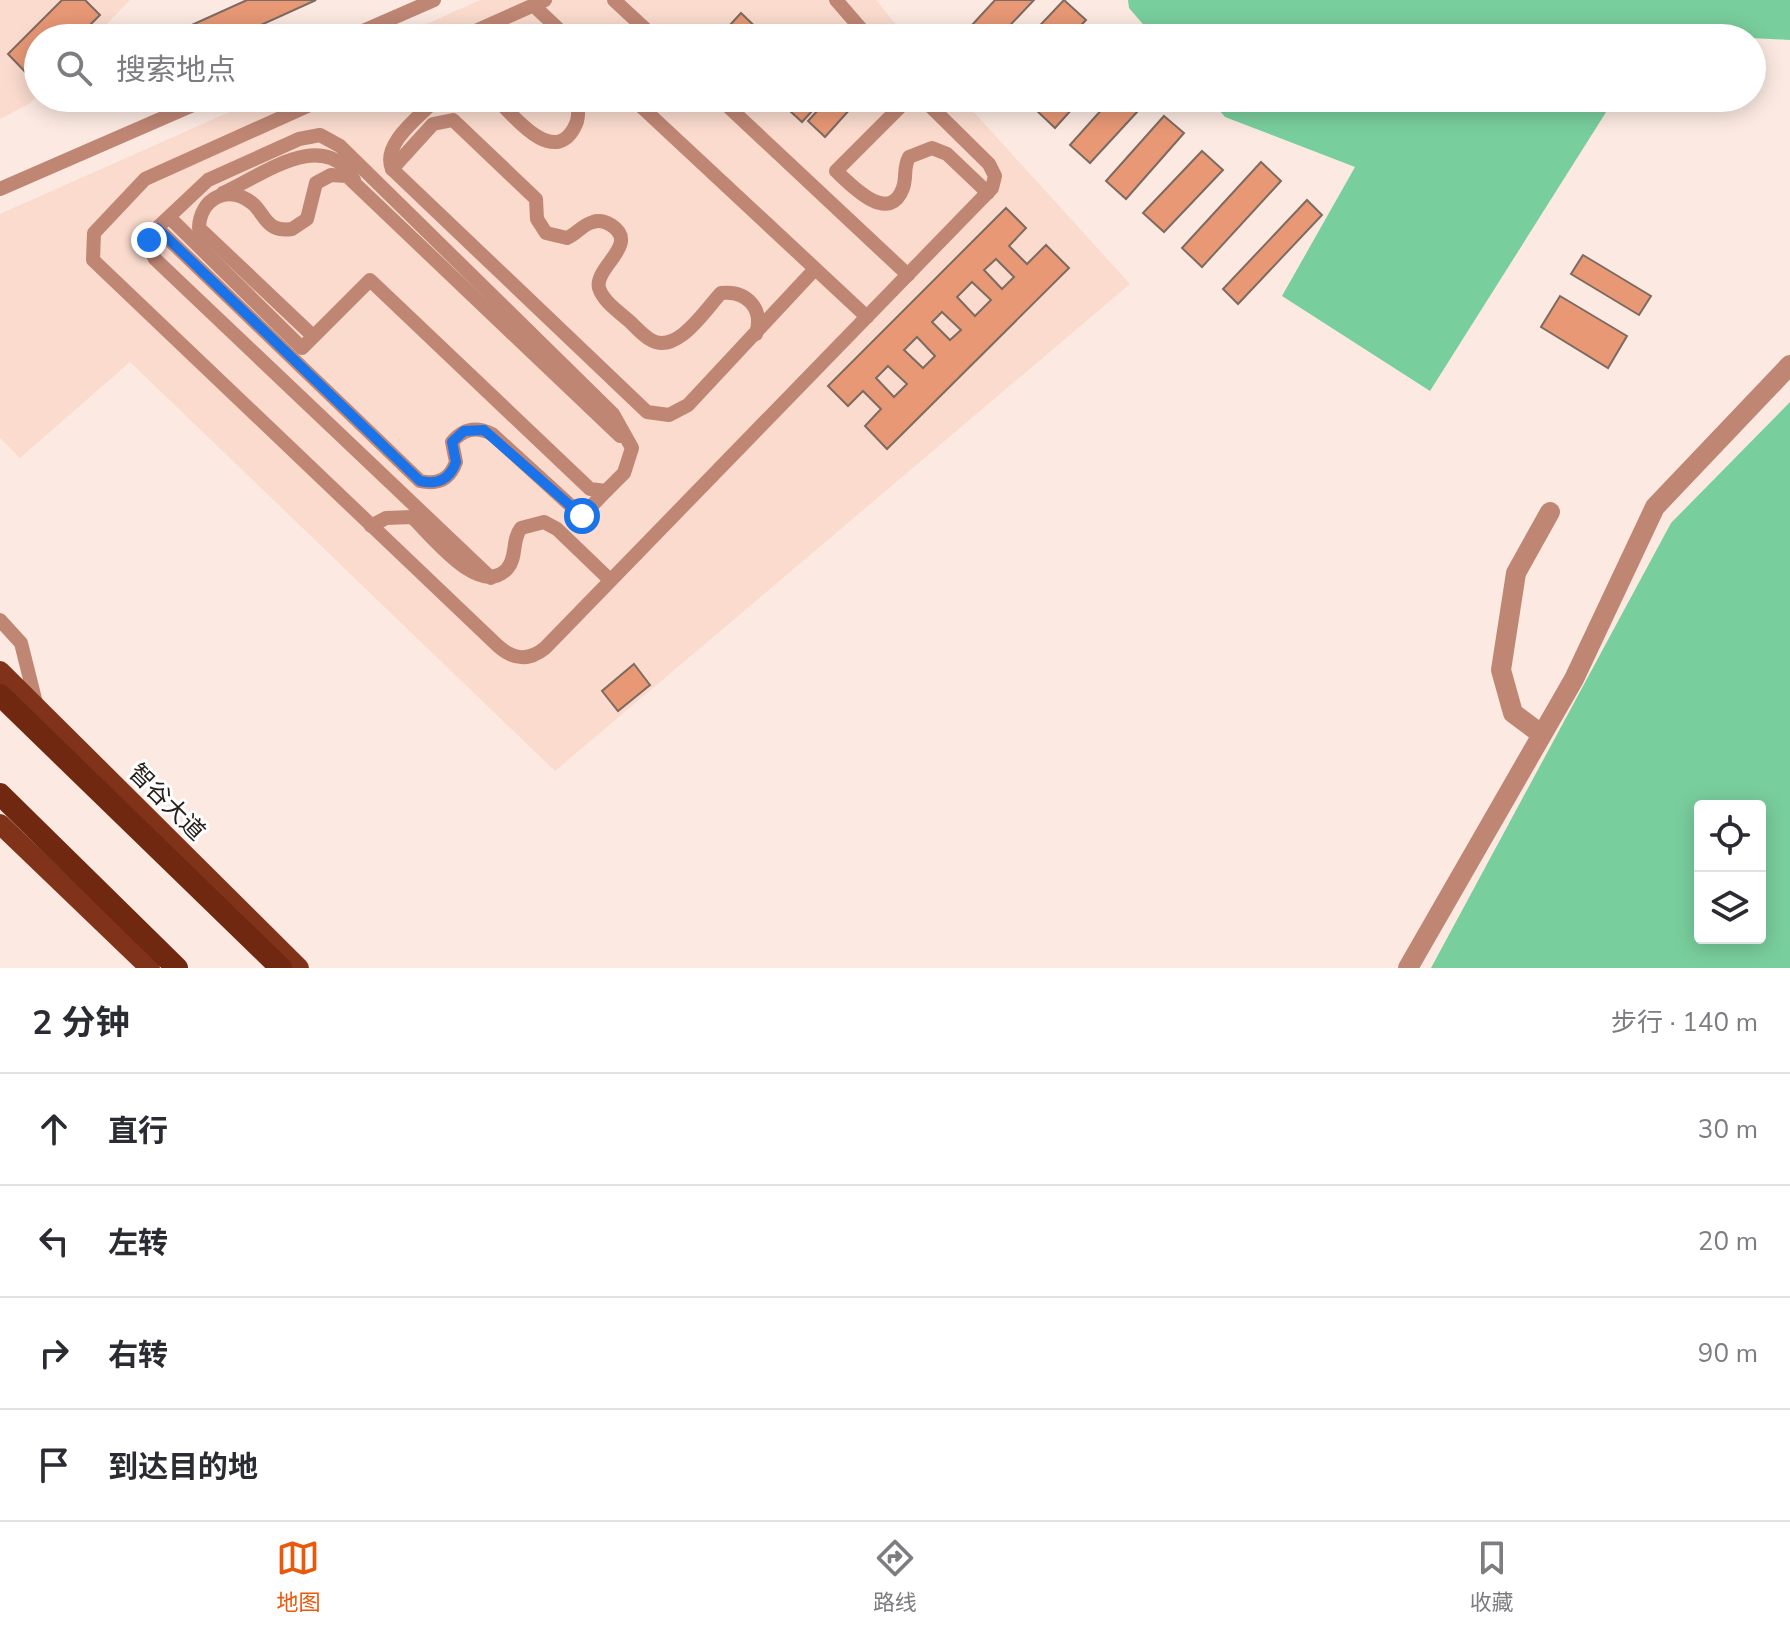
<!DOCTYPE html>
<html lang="zh">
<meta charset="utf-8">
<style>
:root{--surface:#fff;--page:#f2f2f3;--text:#2b2b33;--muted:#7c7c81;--line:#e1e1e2;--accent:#ea580c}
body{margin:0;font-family:"Nunito Sans","Noto Sans SC",sans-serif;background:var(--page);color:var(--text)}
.controls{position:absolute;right:24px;bottom:24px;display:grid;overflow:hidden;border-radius:8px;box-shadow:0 4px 20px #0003}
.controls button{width:72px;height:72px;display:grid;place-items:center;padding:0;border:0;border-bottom:2px solid var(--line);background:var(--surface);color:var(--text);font:40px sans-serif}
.stop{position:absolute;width:24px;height:24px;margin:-18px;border:6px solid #1a73e8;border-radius:50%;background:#fff}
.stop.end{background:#1a73e8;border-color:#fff;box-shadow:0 2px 8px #0008}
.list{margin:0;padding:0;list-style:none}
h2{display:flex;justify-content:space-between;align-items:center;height:104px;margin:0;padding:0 32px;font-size:34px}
h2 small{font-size:26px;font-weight:400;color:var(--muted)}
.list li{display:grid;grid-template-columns:52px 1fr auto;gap:24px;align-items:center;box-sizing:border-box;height:112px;padding:0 32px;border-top:2px solid var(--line)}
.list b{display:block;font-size:30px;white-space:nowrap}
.list em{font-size:26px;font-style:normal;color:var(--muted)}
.icon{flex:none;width:44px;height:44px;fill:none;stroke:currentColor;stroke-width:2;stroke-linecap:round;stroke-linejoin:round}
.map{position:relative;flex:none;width:1790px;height:968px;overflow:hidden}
.search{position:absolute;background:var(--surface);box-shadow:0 4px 20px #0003;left:24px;right:24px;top:24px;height:88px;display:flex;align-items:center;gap:20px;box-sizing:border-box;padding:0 28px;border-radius:44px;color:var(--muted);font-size:30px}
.sheet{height:552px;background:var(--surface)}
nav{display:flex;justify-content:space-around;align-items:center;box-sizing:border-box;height:112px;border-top:2px solid var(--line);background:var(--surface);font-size:22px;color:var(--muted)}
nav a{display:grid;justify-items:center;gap:4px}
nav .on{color:var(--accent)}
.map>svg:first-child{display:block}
.built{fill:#fadbce}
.forest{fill:#79ce9d;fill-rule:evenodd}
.building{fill:#e89875;stroke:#7d6a61;stroke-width:2;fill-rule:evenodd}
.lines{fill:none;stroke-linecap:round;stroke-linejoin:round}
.service{stroke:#bf8674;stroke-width:14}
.minor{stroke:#bf8674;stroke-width:20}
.primary{stroke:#81331a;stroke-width:20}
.trunk{stroke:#702810;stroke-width:22}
.route{stroke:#1a73e8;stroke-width:10}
.labels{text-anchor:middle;stroke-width:6;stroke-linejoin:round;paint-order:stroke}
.street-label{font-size:24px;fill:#251d19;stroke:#fff}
</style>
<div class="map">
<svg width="1790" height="968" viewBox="0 0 1790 968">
<rect width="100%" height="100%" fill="#fceae2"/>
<g class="built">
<polygon points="0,0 130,0 93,38 38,38 38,95 29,104 0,119"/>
<polygon points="480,0 876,0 907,38 395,38"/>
<polygon points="261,98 961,98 1130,284 555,771 130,362 20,458 0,438 0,214"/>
</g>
<g class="forest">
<polygon points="1128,0 1790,0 1790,40 1656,33 1652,38 1155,38 1129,8"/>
<polygon points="1209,98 1615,98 1430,391 1282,296 1355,167 1225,117"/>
<path d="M1790,402V968H1431L1671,523ZM1760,806V938H1700V806Z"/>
</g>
<g class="building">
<polygon points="62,0 85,0 100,15 77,38 38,38 38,77 34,81 8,54"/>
<polygon points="247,0 316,0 232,38 163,38"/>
<polygon points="995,0 1034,0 998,38 960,38"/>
<polygon points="1064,0 1086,20 1069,38 1028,38"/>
<polygon points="741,13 767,38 718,38"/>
<polygon points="776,98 824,98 802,122"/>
<polygon points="829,98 860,98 825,137 808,121"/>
<polygon points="1045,98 1082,98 1055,128 1035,109"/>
<polygon points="1112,98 1150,98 1090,163 1070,145"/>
<polygon points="1164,116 1184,133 1126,199 1106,181"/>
<polygon points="1202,151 1223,170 1164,232 1143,213"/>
<polygon points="1261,162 1281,181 1202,267 1182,248"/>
<polygon points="1307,200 1322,215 1238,304 1223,289"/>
<path d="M1006,208L1026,228L1009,246L1027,264L1046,245L1069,268L887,449L865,426L881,409L863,391L848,406L828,386ZM996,259L1014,277L1002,289L984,270ZM972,282L991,300L975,316L957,297ZM942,312L961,330L950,340L932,322ZM917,337L935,356L923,368L904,350ZM888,366L907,384L894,397L876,378Z"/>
<polygon points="1583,255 1651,296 1639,315 1571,274"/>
<polygon points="1560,296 1627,336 1608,368 1541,327"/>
<polygon points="634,664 650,685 618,711 602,691"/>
</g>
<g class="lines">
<g class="service">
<polyline points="614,0 655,38"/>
<polyline points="836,0 869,38"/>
<polyline points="533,5 568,38"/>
<polyline points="347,38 434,0"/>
<polyline points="460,38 545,0"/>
<path d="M325,98L145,179L94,233L93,260L498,646C514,660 529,661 545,648L992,188L995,176L989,164L922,98"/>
<path d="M437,98C421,116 381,143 392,169L647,412L669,415L688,405L815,269"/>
<path d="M496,98C513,116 556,170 576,124C580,116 577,107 578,98"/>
<polyline points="632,98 867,317"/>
<polyline points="719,98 908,275"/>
<path d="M909,98L836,171C851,185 889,226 903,188C907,176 903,168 909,157L932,148L947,154L988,193"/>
<path d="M392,169L433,124L453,120L536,199L537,219L546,233L567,238C577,234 583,224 593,222C599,220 606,222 611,225C641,244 594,267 599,288C603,301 618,311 628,320C635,326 642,335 651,340C677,355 705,310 721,293C747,290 764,309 756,334"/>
<polyline points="0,189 209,98"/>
<path d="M223,193C263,175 324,126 354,180"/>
<polyline points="169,217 302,348 370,280 590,489 606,491 624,473 632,448 613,414 340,146 320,135 299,139 208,180 157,228 149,247 155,259 491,578"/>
<path d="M157,228L420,481C438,485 450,479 456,462L452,442C463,429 476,426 492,434L582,516L606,491"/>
<path d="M313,336L199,228C200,198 228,184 252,203C261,210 264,222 274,227C280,230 285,230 292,229L307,219L316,183L331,175L347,176L620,436"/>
<path d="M371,526L386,518L412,517C432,536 479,598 507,569C518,556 511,541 521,528L544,522L557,529L609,579"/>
<polyline points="0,620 21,643 37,707"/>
</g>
<g class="minor">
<polyline points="1541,734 1513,713 1501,670 1516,573 1550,512"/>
<polyline points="1408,968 1574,679 1655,507 1790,365"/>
</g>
<g class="primary">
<polyline points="0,671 299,968"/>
<polyline points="0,824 150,968"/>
</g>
<g class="trunk">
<polyline points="0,695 281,968"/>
<polyline points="0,794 177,968"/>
</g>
</g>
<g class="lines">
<path class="route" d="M149,240L157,228L420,481C438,485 450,479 456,462L452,442L464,431L484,430L582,516"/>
</g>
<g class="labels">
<g class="street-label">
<text transform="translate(167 802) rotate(45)" y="8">智谷大道</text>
</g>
</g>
</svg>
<div class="controls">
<button><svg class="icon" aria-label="locate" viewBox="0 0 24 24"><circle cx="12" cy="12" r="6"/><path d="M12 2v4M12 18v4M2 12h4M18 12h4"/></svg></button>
<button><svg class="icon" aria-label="layers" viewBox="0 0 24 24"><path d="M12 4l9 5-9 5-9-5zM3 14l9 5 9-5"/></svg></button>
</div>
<div class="stop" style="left:582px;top:516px"></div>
<div class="stop end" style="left:149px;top:240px"></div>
<div class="search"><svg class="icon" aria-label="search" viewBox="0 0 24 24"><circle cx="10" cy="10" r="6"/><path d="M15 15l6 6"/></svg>搜索地点</div>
</div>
<section class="sheet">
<h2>2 分钟<small>步行 · 140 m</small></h2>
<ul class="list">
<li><svg class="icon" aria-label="ahead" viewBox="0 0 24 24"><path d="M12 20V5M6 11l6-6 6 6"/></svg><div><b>直行</b></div><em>30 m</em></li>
<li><svg class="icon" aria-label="left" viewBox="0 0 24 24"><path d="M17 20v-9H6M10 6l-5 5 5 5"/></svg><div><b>左转</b></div><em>20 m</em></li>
<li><svg class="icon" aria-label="right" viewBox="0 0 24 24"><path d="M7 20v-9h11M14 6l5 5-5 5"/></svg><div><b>右转</b></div><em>90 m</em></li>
<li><svg class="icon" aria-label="arrive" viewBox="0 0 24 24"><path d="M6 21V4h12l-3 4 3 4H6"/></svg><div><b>到达目的地</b></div></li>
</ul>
</section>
<nav>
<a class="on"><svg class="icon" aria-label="map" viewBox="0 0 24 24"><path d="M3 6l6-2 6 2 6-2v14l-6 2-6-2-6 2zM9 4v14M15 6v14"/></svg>地图</a>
<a><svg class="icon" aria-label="directions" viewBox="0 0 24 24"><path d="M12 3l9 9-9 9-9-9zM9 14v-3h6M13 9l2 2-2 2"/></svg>路线</a>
<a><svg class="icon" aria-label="saved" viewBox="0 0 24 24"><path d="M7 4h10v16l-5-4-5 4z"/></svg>收藏</a>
</nav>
